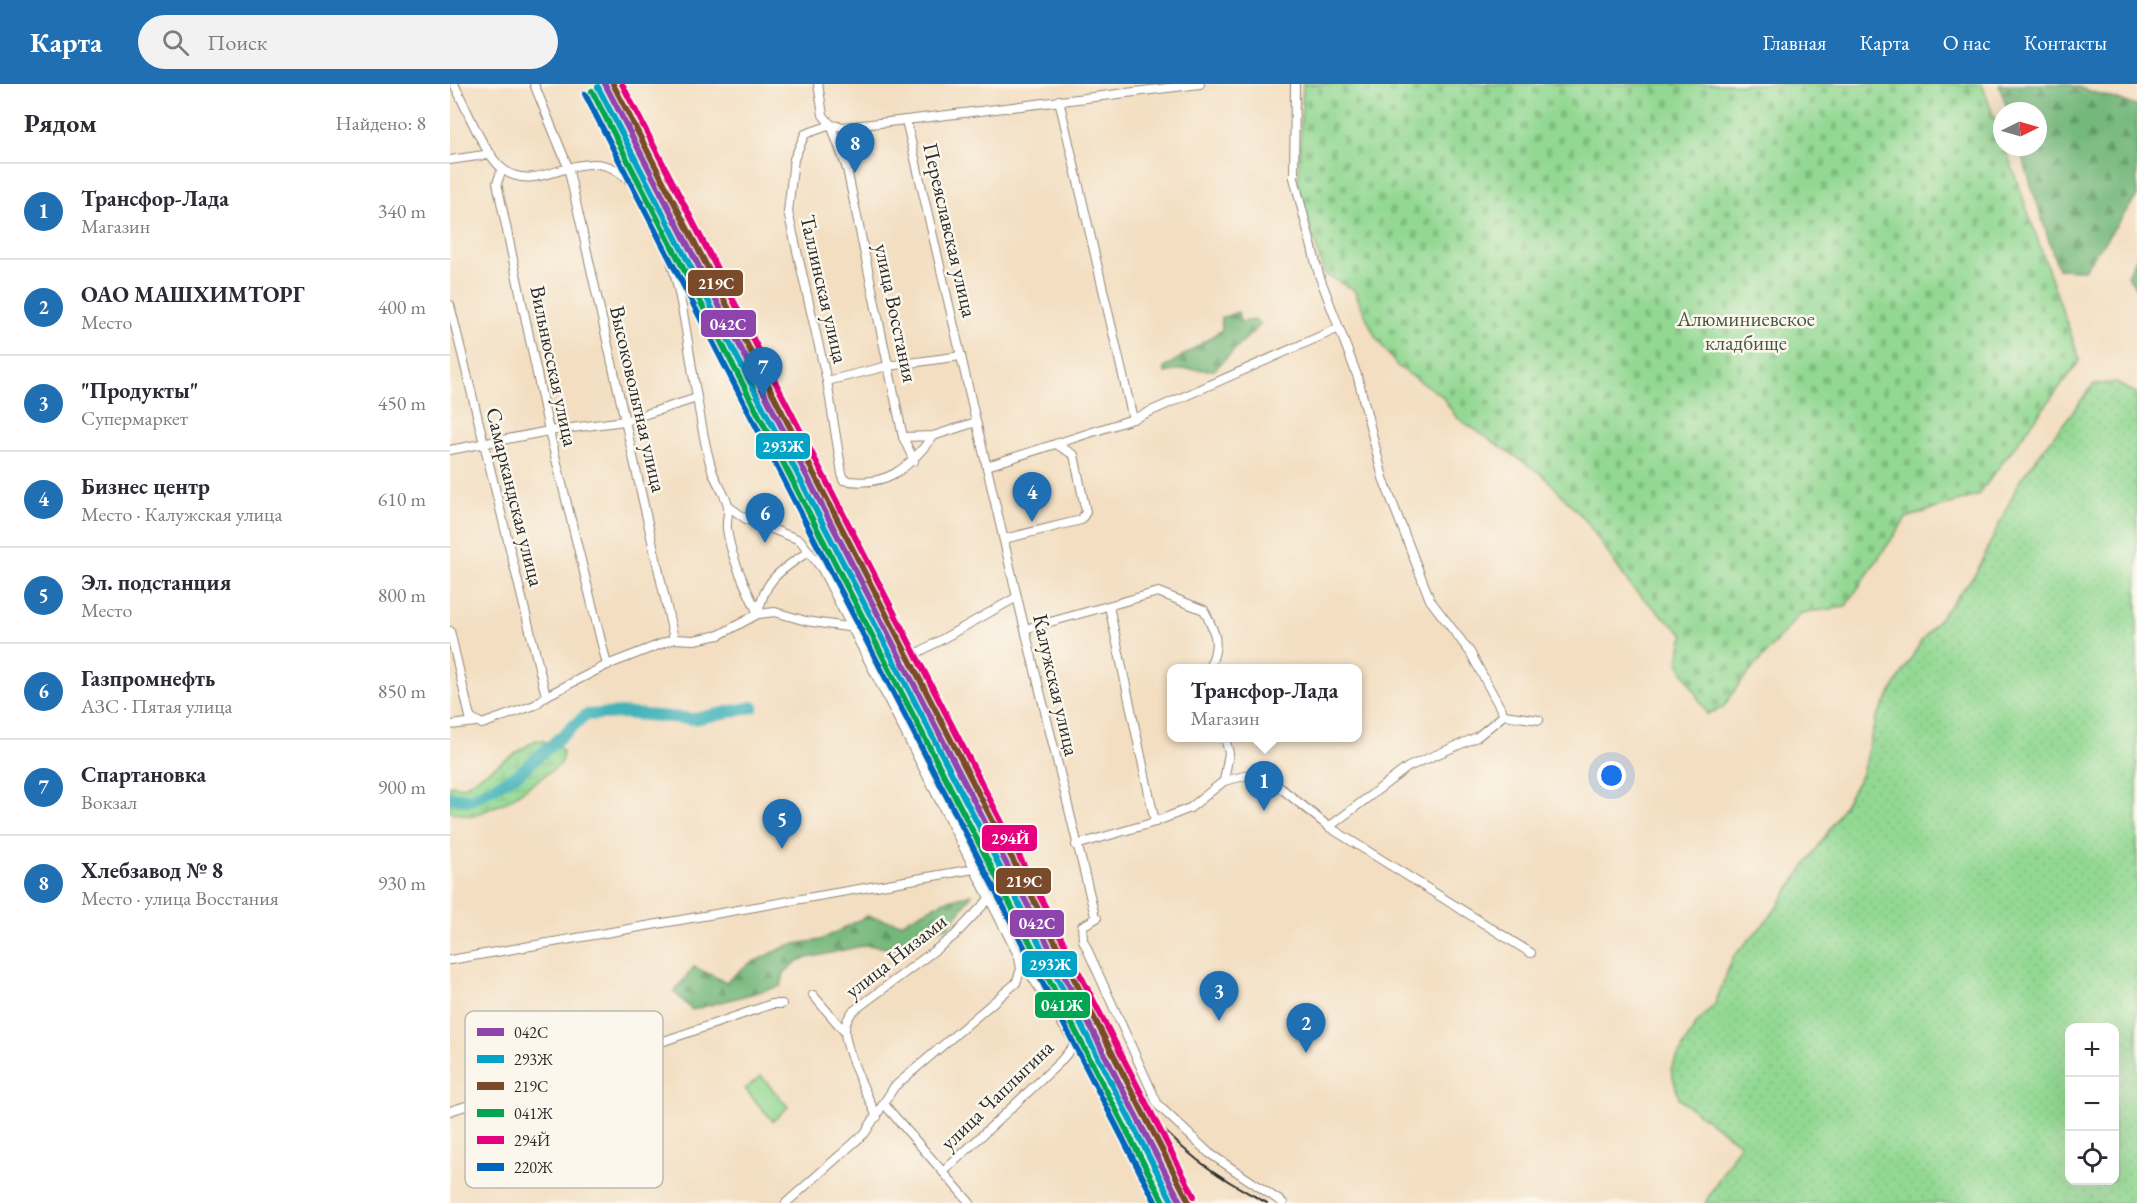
<!DOCTYPE html>
<html lang="ru">
<meta charset="utf-8">
<style>
:root{--surface:#fff;--page:#f2f2f3;--text:#2b2b33;--muted:#7c7c81;--line:#e1e1e2;--accent:#1f6fb2}
body{margin:0;font-family:"EB Garamond",serif;background:var(--page);color:var(--text)}
.controls{position:absolute;right:18px;bottom:18px;display:grid;overflow:hidden;border-radius:12px;box-shadow:0 6px 24px #0002}
.controls button{width:54px;height:54px;display:grid;place-items:center;padding:0;border:0;border-bottom:2px solid var(--line);background:var(--surface);color:var(--text);font:30px sans-serif}
.compass{position:absolute;left:1543px;top:18px;width:54px;height:54px;border-radius:50%;background:var(--surface);box-shadow:0 6px 24px #0002;rotate:85deg}
.you{position:absolute;left:1162px;top:692px;width:21px;height:21px;margin:-15px;border:4px solid #fff;border-radius:50%;background:#1a73e8;box-shadow:0 0 0 9px #1a73e833}
.badge{display:grid;place-items:center;width:39px;height:39px;border-radius:50%;background:var(--accent);color:#fff;font-size:20px;font-weight:700}
.pin{position:absolute;translate:-50% -50px;filter:drop-shadow(0 2px 3px #0008)}
.pin::after{content:'';position:absolute;top:32px;width:21px;height:18px;background:inherit;clip-path:polygon(0 0,100% 0,50% 100%)}
.popup{position:absolute;left:717px;top:580px;width:195px;height:78px;box-sizing:border-box;display:grid;place-content:center;border-radius:12px;background:var(--surface);filter:drop-shadow(0 2px 4px #0005);font-size:20px;white-space:nowrap;color:var(--muted)}
.popup b{font-size:22px;color:var(--text)}
.popup::after{content:'';position:absolute;left:50%;top:100%;margin-left:-12px;border:12px solid transparent;border-top-color:var(--surface)}
.list{margin:0;padding:0;list-style:none}
h2{display:flex;justify-content:space-between;align-items:center;height:78px;margin:0;padding:0 24px;font-size:26px}
h2 small{font-size:20px;font-weight:400;color:var(--muted)}
.list li{display:grid;grid-template-columns:39px 1fr auto;gap:18px;align-items:center;box-sizing:border-box;height:96px;padding:0 24px;border-top:2px solid var(--line)}
.list b{display:block;font-size:22px;white-space:nowrap}
.list p{margin:0;font-size:20px;white-space:nowrap;color:var(--muted)}
.list em{font-size:20px;font-style:normal;color:var(--muted)}
.icon{flex:none;width:33px;height:33px;fill:none;stroke:currentColor;stroke-width:2;stroke-linecap:round;stroke-linejoin:round}
.map{position:relative;flex:none;width:1687px;height:1119px;overflow:hidden}
header{display:flex;align-items:center;gap:36px;box-sizing:border-box;height:84px;padding:0 30px;background:var(--accent);color:#fff}
header strong{font-size:28px}
nav{display:flex;gap:33px;margin-inline-start:auto;font-size:21px}
.search{width:420px;height:54px;background:var(--page);display:flex;align-items:center;gap:15px;box-sizing:border-box;padding:0 21px;border-radius:33px;color:var(--muted);font-size:22px}
main{display:flex}
aside{flex:1;background:var(--surface)}
.map>svg:first-child{display:block}
.green{fill:url(#green-dots);stroke:#5e825e;stroke-width:1.5;fill-rule:evenodd}
.forest{fill:url(#forest-firs);stroke:#507254;stroke-width:1.5}
.wetland{fill:url(#wetland-marsh);stroke:#5e825e;stroke-width:1.5}
.cemetery{fill:url(#cemetery-stones);stroke:#5e825e;stroke-width:1.5}
.pitch{fill:#92d892;stroke:#5e825e;stroke-width:1.5}
.lines{fill:none;stroke-linecap:round;stroke-linejoin:round}
.river{stroke:#42b3b9;stroke-width:12}
.minor-casing{stroke:#8f8476;stroke-width:10}
.minor{stroke:#fff;stroke-width:8}
.rail{stroke:#2b2b2b;stroke-width:2}
.rail-1-casing{stroke:#fbf7ec;stroke-width:10}
.rail-2-casing{stroke:#fbf7ec;stroke-width:10}
.rail-3-casing{stroke:#fbf7ec;stroke-width:10}
.rail-4-casing{stroke:#fbf7ec;stroke-width:10}
.rail-5-casing{stroke:#fbf7ec;stroke-width:10}
.rail-6-casing{stroke:#fbf7ec;stroke-width:10}
.rail-1{stroke:#8e44ad;stroke-width:6}
.rail-2{stroke:#02a3c6;stroke-width:6}
.rail-3{stroke:#7a4b2a;stroke-width:6}
.rail-4{stroke:#00a651;stroke-width:6}
.rail-5{stroke:#e5007d;stroke-width:6}
.rail-6{stroke:#0065bd;stroke-width:6}
.labels{text-anchor:middle;stroke-width:5;stroke-linejoin:round;paint-order:stroke}
.street-label{font-size:21px;fill:#2b2b2b;stroke:#fbf7ec}
.park-label{font-size:21px;fill:#455645;stroke:#fbf7ec}
.key{fill:#fbf7ec;stroke:#bdbab2;stroke-width:1.5}
.key-label{font-size:16px;fill:#2b2b2b}
.line-badge{stroke:#fbf7ec;stroke-width:2}
.badge-label{font-size:16px;text-anchor:middle;font-weight:bold;fill:#fff}
</style>
<header>
<strong>Карта</strong>
<div class="search"><svg class="icon" aria-label="search" viewBox="0 0 24 24"><circle cx="10" cy="10" r="6"/><path d="M15 15l6 6"/></svg>Поиск</div>
<nav><a>Главная</a><a>Карта</a><a>О нас</a><a>Контакты</a></nav>
</header>
<main>
<aside>
<h2>Рядом<small>Найдено: 8</small></h2>
<ul class="list">
<li><span class="badge">1</span><div><b>Трансфор-Лада</b><p>Магазин</p></div><em>340 m</em></li>
<li><span class="badge">2</span><div><b>ОАО МАШХИМТОРГ</b><p>Место</p></div><em>400 m</em></li>
<li><span class="badge">3</span><div><b>&quot;Продукты&quot;</b><p>Супермаркет</p></div><em>450 m</em></li>
<li><span class="badge">4</span><div><b>Бизнес центр</b><p>Место · Калужская улица</p></div><em>610 m</em></li>
<li><span class="badge">5</span><div><b>Эл. подстанция</b><p>Место</p></div><em>800 m</em></li>
<li><span class="badge">6</span><div><b>Газпромнефть</b><p>АЗС · Пятая улица</p></div><em>850 m</em></li>
<li><span class="badge">7</span><div><b>Спартановка</b><p>Вокзал</p></div><em>900 m</em></li>
<li><span class="badge">8</span><div><b>Хлебзавод № 8</b><p>Место · улица Восстания</p></div><em>930 m</em></li>
</ul>
</aside>
<div class="map">
<svg width="1687" height="1119" viewBox="0 0 1687 1119">
<defs>
<pattern id="green-dots" width="8" height="8" patternUnits="userSpaceOnUse" patternTransform="scale(1.5)"><rect width="8" height="8" fill="#92d892"/><path d="M2 2h.1M6 6h.1" fill="none" stroke="#7eba7e" stroke-width="1.8" stroke-linecap="round"/></pattern>
<pattern id="forest-firs" width="22" height="20" patternUnits="userSpaceOnUse" patternTransform="scale(1.5)"><rect width="22" height="20" fill="#75b87c"/><path d="M5 1l3.5 6h-7zM16 11l3.5 6h-7z" fill="#609666"/></pattern>
<pattern id="wetland-marsh" width="20" height="14" patternUnits="userSpaceOnUse" patternTransform="scale(1.5)"><rect width="20" height="14" fill="#92d892"/><path d="M1 5h8M5 5V1M11 12h8M15 12V8" fill="none" stroke="#7eba7e"/></pattern>
<pattern id="cemetery-stones" width="16" height="16" patternUnits="userSpaceOnUse" patternTransform="scale(1.5)"><rect width="16" height="16" fill="#92d892"/><path d="M2 7V4a2 2 0 0 1 4 0v3zM10 15v-3a2 2 0 0 1 4 0v3z" fill="#7eba7e"/></pattern>
</defs>
<rect width="100%" height="100%" fill="#fbf7ec"/>
<filter id="ink" filterUnits="userSpaceOnUse"><feTurbulence type="fractalNoise" baseFrequency=".0167" numOctaves="2"/><feDisplacementMap in="SourceGraphic" scale="12" xChannelSelector="R" yChannelSelector="G"/><feConvolveMatrix kernelMatrix="1 2 1 2 8 2 1 2 1" color-interpolation-filters="sRGB"/></filter>
<filter id="wash" filterUnits="userSpaceOnUse"><feTurbulence type="fractalNoise" baseFrequency=".008" numOctaves="4" result="noise"/><feDisplacementMap in="SourceGraphic" scale="24" xChannelSelector="R" yChannelSelector="G"/><feGaussianBlur stdDeviation="1.35" result="paint"/><feColorMatrix in="noise" values="0 0 0 0 0 0 0 0 0 0 0 0 0 0 0 0 0 1.4 0 .05"/><feComposite in="paint" operator="in"/></filter>
<g filter="url(#wash)">
<rect width="100%" height="100%" fill="#f3dec1"/>
<path class="green" d="M1666,299L1687,310V1119H1255L1290,1060L1229,1015L1221,985L1246,940L1265,920L1283,873L1320,833L1380,745L1412,690L1426,634L1472,556L1526,489L1570,396L1644,300ZM1620,944H1664V1096H1620Z"/>
<g class="forest">
<polygon points="1549,0 1618,0 1687,22 1687,112 1634,186 1608,185 1569,63 1588,63 1588,27 1558,27"/>
<polygon points="1687,174 1687,204 1677,191"/>
<polygon points="788,228 790,238 804,236 811,240 764,286 732,285 715,289 714,284 772,246 771,234"/>
<polygon points="522,810 499,843 478,846 446,865 416,861 349,876 334,889 331,902 242,926 224,908 244,883 276,898 297,881 339,861 371,856 417,832 451,839 494,817"/>
</g>
<polygon class="wetland" points="86,656 103,659 113,667 111,680 56,718 23,732 0,728 0,701 13,703"/>
<polygon class="cemetery" points="853,0 1532,0 1552,56 1552,63 1555,63 1630,276 1528,411 1456,434 1395,523 1351,529 1287,603 1273,624 1257,630 1228,578 1234,551 1182,504 1136,437 1093,391 1006,333 992,312 947,282 925,252 904,206 874,190 848,101"/>
<polygon class="pitch" points="311,992 338,1023 323,1037 295,1005"/>
<g class="lines">
<polyline class="river" points="0,713 20,716 68,690 136,631 171,629 244,635 303,623"/>
</g>
</g>
<g filter="url(#ink)">
<g class="lines">
<defs>
<g id="minor">
<path d="M4,0C16,23 34,71 54,86C94,116 144,42 189,109C231,169 234,244 247,313C251,338 255,365 263,389C267,400 276,411 278,422C279,429 276,437 277,445C281,475 296,503 308,530L325,528L356,537L404,544"/>
<polyline points="84,0 118,83 224,555"/>
<polyline points="368,0 373,31 381,41 394,43 456,36 567,513 644,828"/>
<polyline points="845,0 844,94 869,191 908,294 933,394 980,516 1020,568 1054,631"/>
<polyline points="609,16 683,335"/>
<polyline points="456,36 750,0"/>
<polyline points="0,76 41,70"/>
<polyline points="52,85 47,99 99,347 157,581"/>
<polyline points="0,221 96,612"/>
<polyline points="377,297 438,282 511,272"/>
<path d="M483,352C458,385 436,404 393,396L377,297L338,128L344,75L355,50L381,41L397,85L453,353L483,352L526,338"/>
<polyline points="453,353 464,377"/>
<polyline points="0,366 99,347 174,337 247,314"/>
<polyline points="537,382 683,335 889,244"/>
<polyline points="278,422 296,435 350,456 372,485 568,871 625,960 610,978 493,1088"/>
<polyline points="554,455 631,436 636,428 624,371 606,360"/>
<polyline points="659,522 705,738"/>
<path d="M575,545L708,508L754,526C766,550 771,560 759,584"/>
<path d="M0,547L20,633L32,640L85,621L96,612L157,581L224,555L244,556L269,551L308,530C315,494 330,487 359,467"/>
<polyline points="471,567 567,513"/>
<polyline points="0,641 26,638"/>
<polyline points="774,697 779,669 775,654"/>
<polyline points="879,743 958,683 1027,653 1054,631 1089,636"/>
<polyline points="626,761 705,738 740,724 774,697 803,690 822,697 879,743 1081,869"/>
<polyline points="647,834 632,842 633,856 708,1021 759,1069 833,1119"/>
<polyline points="0,876 524,785"/>
<polyline points="363,911 394,947"/>
<polyline points="434,1020 520,1119"/>
<polyline points="0,1027 132,985 322,920 332,920"/>
<path d="M427,1033C418,1013 394,965 395,945C395,938 399,933 402,928L504,852L539,815"/>
<polyline points="336,1119 415,1049 444,1003 566,899 571,885 569,874"/>
</g>
</defs>
<use href="#minor" class="minor-casing"/>
<use href="#minor" class="minor"/>
<path class="rail" d="M196,80L268,188L692,1019C725,1065 767,1093 817,1119"/>
<defs>
<polyline id="rail-1" points="155,0 731,1119"/>
<polyline id="rail-2" points="148,3 723,1119"/>
<polyline id="rail-3" points="163,0 738,1116"/>
<polyline id="rail-4" points="142,7 714,1119"/>
<polyline id="rail-5" points="172,0 744,1112"/>
<polyline id="rail-6" points="135,10 706,1119"/>
</defs>
<use href="#rail-1" class="rail-1-casing"/>
<use href="#rail-2" class="rail-2-casing"/>
<use href="#rail-3" class="rail-3-casing"/>
<use href="#rail-4" class="rail-4-casing"/>
<use href="#rail-5" class="rail-5-casing"/>
<use href="#rail-6" class="rail-6-casing"/>
<use href="#rail-1" class="rail-1"/>
<use href="#rail-2" class="rail-2"/>
<use href="#rail-3" class="rail-3"/>
<use href="#rail-4" class="rail-4"/>
<use href="#rail-5" class="rail-5"/>
<use href="#rail-6" class="rail-6"/>
</g>
</g>
<g class="labels">
<g class="street-label">
<text transform="translate(500 146) rotate(77)" y="7">Переяславская улица</text>
<text transform="translate(374 205) rotate(77)" y="7">Таллинская улица</text>
<text transform="translate(446 229) rotate(78)" y="7">улица Восстания</text>
<text transform="translate(104 282) rotate(78)" y="7">Вильнюсская улица</text>
<text transform="translate(188 315) rotate(77)" y="7">Высоковольтная улица</text>
<text transform="translate(65 413) rotate(76)" y="7">Самаркандская улица</text>
<text transform="translate(606 601) rotate(77)" y="7">Калужская улица</text>
<text transform="translate(446 872) rotate(-38)" y="7">улица Низами</text>
<text transform="translate(547 1011) rotate(-44)" y="7">улица Чаплыгина</text>
</g>
<g class="park-label">
<text x="1296" y="242">Алюминиевское<tspan x="1296" dy="24">кладбище</tspan></text>
</g>
</g>
<rect x="15" y="927" width="198" height="177" rx="9" class="key"/>
<rect x="27" y="944" width="27" height="8" fill="#8e44ad"/>
<rect x="27" y="971" width="27" height="8" fill="#02a3c6"/>
<rect x="27" y="998" width="27" height="8" fill="#7a4b2a"/>
<rect x="27" y="1025" width="27" height="8" fill="#00a651"/>
<rect x="27" y="1052" width="27" height="8" fill="#e5007d"/>
<rect x="27" y="1079" width="27" height="8" fill="#0065bd"/>
<g class="key-label">
<text x="64" y="954">042С</text>
<text x="64" y="981">293Ж</text>
<text x="64" y="1008">219С</text>
<text x="64" y="1035">041Ж</text>
<text x="64" y="1062">294Й</text>
<text x="64" y="1089">220Ж</text>
</g>
<g class="line-badge">
<rect x="237" y="185" width="57" height="28" rx="6" fill="#7a4b2a"/>
<rect x="250" y="225" width="57" height="29" rx="6" fill="#8e44ad"/>
<rect x="305" y="348" width="56" height="28" rx="6" fill="#02a3c6"/>
<rect x="531" y="740" width="57" height="28" rx="6" fill="#e5007d"/>
<rect x="545" y="783" width="57" height="28" rx="6" fill="#7a4b2a"/>
<rect x="559" y="825" width="56" height="29" rx="6" fill="#8e44ad"/>
<rect x="571" y="866" width="57" height="28" rx="6" fill="#02a3c6"/>
<rect x="584" y="907" width="57" height="28" rx="6" fill="#00a651"/>
</g>
<g class="badge-label">
<text x="266" y="205">219С</text>
<text x="278" y="246">042С</text>
<text x="333" y="368">293Ж</text>
<text x="560" y="760">294Й</text>
<text x="574" y="803">219С</text>
<text x="587" y="845">042С</text>
<text x="600" y="886">293Ж</text>
<text x="612" y="927">041Ж</text>
</g>
</svg>
<div class="controls">
<button>+</button>
<button>−</button>
<button><svg class="icon" aria-label="locate" viewBox="0 0 24 24"><circle cx="12" cy="12" r="6"/><path d="M12 2v4M12 18v4M2 12h4M18 12h4"/></svg></button>
</div>
<svg class="compass" viewBox="-18 -18 36 36"><path d="M0-13l5 13h-10z" fill="#e53935"/><path d="M0 13l5-13h-10z" fill="#7c7c81"/></svg>
<div class="you"></div>
<div class="pin badge" style="left:814px;top:727px">1</div>
<div class="popup"><b>Трансфор-Лада</b>Магазин</div>
<div class="pin badge" style="left:856px;top:969px">2</div>
<div class="pin badge" style="left:769px;top:937px">3</div>
<div class="pin badge" style="left:582px;top:438px">4</div>
<div class="pin badge" style="left:332px;top:765px">5</div>
<div class="pin badge" style="left:315px;top:459px">6</div>
<div class="pin badge" style="left:313px;top:313px">7</div>
<div class="pin badge" style="left:405px;top:89px">8</div>
</div>
</main>
